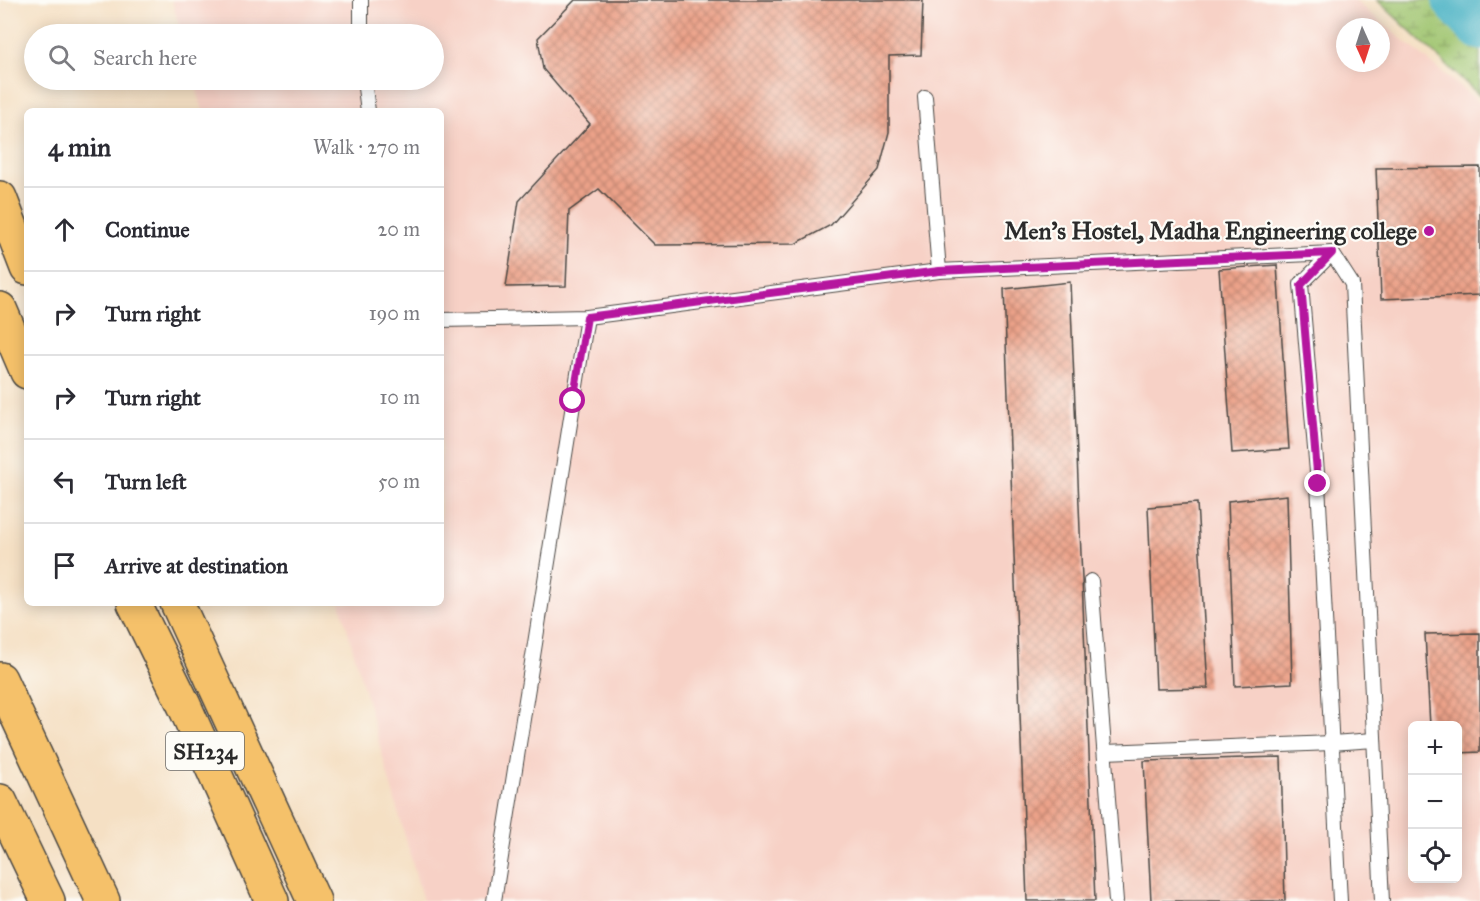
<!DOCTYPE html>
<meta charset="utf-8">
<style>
:root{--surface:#fff;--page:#f7f7f7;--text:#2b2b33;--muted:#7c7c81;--line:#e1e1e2}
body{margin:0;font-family:"IM FELL Great Primer",serif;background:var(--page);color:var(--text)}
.controls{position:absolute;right:18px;bottom:18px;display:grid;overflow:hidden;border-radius:9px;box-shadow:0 3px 15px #0003}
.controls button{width:54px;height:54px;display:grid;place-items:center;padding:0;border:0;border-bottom:2px solid var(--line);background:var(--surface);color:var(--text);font:30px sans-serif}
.compass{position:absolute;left:1336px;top:18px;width:54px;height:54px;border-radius:50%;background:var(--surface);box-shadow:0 3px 15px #0003;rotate:177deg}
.stop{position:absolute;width:18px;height:18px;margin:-14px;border:4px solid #b5179e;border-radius:50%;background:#fff}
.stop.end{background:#b5179e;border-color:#fff;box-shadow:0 2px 6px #0008}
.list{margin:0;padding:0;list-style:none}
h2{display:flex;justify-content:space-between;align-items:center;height:78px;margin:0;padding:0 24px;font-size:26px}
h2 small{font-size:20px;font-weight:400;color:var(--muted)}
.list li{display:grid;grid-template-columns:39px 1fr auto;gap:18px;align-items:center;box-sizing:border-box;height:84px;padding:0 24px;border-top:2px solid var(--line)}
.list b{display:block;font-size:22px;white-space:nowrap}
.list em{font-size:20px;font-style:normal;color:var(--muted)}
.icon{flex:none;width:33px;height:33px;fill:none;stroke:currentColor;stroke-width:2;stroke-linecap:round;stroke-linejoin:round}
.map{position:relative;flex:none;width:1480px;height:901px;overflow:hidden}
.search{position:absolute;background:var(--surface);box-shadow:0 3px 15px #0003;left:24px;top:24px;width:420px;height:66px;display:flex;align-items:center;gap:15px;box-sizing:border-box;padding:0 21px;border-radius:33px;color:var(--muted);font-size:22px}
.panel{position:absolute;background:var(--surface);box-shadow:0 3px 15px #0003;left:24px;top:108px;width:420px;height:498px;border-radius:9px}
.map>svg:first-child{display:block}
.built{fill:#f7d1c6;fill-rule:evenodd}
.wetland{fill:url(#wetland-marsh);stroke:#65784c;stroke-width:1.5}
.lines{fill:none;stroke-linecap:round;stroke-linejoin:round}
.river{stroke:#45b0c3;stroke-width:48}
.building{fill:url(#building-cross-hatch)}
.service-casing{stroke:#494642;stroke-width:16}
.primary-casing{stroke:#494642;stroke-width:36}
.motorway-casing{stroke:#494642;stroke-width:36}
.service{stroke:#fff;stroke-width:14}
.primary{stroke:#f5c16b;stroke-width:33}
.motorway{stroke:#f5c16b;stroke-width:33}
.route{stroke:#b5179e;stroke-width:8}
.poi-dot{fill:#b5179e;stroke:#fdfcf7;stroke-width:2}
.labels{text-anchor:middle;stroke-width:4.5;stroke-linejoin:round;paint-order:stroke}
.shield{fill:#fdfcf7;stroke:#6a6a68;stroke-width:1.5}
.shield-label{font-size:22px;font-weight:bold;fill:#2b2b2b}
.poi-label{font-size:24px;font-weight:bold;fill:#2b2b2b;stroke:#fdfcf7;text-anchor:end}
</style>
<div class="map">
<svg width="1480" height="901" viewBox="0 0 1480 901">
<defs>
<pattern id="wetland-marsh" width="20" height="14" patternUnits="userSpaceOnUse" patternTransform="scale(1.5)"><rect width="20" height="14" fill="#9fc46e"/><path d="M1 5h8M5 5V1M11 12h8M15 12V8" fill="none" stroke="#829f5b"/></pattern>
<pattern id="building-cross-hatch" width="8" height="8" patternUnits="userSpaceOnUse" patternTransform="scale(1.5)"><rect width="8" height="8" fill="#eca289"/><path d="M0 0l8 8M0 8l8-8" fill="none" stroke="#bf8470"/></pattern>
</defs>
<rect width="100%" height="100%" fill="#fdfcf7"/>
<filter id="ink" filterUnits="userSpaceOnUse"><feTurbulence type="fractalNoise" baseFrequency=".0167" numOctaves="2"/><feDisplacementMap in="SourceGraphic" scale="12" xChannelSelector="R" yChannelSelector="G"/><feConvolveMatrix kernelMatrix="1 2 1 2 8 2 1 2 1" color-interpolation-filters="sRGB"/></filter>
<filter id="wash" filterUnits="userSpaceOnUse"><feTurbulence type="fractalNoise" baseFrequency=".008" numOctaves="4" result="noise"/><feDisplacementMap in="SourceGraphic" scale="24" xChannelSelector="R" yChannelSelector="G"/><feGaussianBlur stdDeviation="1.35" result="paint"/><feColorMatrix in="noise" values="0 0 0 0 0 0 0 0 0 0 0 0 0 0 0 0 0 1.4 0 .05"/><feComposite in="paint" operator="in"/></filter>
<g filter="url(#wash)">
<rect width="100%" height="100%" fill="#f5e0c4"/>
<path class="built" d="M172,0H1354L1480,103V901H423L340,603H441V111H203L194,80H434V34H181ZM1345,27H1381V63H1345ZM1412,726H1458V878H1412Z"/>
<polygon class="wetland" points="1377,0 1480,0 1480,96"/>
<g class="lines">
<polyline class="river" points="1456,0 1480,26"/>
</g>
<g id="blocks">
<g class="building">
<polygon points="575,0 923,0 921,55 889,56 889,132 879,170 831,225 795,244 655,245 599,189 569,211 566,286 506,287 519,201 590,124 543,69 538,38"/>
<polygon points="1480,167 1480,295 1381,299 1376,168"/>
<polygon points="1277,265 1289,449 1232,453 1219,269"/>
<polygon points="1070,282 1095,901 1027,901 1004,289"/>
<polygon points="1287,495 1292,683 1235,686 1228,501"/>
<polygon points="1197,503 1208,688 1156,689 1148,507"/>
<polygon points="1480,633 1480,752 1458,753 1458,726 1430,726 1425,634"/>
<polygon points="1281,757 1285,901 1151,901 1144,761"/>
</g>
</g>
</g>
<g filter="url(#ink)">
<use href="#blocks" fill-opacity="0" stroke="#494642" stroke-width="1.5"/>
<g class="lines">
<defs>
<g id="service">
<polyline points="361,34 361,0"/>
<polyline points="364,80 368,111"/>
<polyline points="925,97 939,271 1332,253"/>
<polyline points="1332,253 1301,284 1318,484 1340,901"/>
<polyline points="1332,253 1352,284 1382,901"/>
<polyline points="441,320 587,317 939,271"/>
<polyline points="1091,581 1116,901"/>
<polyline points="1105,752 1332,743 1374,740"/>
<polyline points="494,901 587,317"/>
</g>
<g id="primary">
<polyline points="0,198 27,268"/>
<polyline points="177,603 314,901"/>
<polyline points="0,801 48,901"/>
</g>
<g id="motorway">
<polyline points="0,309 27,372"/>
<polyline points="134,603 184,705 272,901"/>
<polyline points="0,679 103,901"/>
</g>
</defs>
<use href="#service" class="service-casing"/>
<use href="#primary" class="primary-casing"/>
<use href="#motorway" class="motorway-casing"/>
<use href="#service" class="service"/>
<use href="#primary" class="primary"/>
<use href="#motorway" class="motorway"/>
</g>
</g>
<g class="lines" filter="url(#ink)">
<polyline class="route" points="573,401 587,317 939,271 1332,253 1301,285 1318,484"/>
</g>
<circle class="poi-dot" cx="1429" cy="231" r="6"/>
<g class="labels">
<rect class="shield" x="166" y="732" width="78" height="38" rx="4.5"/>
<g class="shield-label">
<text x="205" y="759">SH234</text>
</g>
<g class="poi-label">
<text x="1417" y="239">Men's Hostel, Madha Engineering college</text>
</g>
</g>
</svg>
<div class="controls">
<button>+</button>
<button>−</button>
<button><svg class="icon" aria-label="locate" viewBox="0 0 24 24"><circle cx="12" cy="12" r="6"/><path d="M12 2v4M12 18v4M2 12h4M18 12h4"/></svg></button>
</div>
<svg class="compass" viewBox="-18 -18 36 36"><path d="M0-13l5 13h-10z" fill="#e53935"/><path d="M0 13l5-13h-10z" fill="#7c7c81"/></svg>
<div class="stop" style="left:573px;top:401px"></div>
<div class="stop end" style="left:1318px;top:484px"></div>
<div class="search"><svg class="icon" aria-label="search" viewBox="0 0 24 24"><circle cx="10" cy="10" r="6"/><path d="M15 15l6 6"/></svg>Search here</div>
<section class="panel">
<h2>4 min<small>Walk · 270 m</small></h2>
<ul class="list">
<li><svg class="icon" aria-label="ahead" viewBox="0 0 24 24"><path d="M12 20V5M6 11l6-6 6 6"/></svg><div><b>Continue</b></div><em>20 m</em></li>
<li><svg class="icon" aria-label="right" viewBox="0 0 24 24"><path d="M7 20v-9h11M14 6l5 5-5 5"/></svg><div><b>Turn right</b></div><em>190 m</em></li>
<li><svg class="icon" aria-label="right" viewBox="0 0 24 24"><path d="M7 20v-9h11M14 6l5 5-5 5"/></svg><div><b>Turn right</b></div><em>10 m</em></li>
<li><svg class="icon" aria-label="left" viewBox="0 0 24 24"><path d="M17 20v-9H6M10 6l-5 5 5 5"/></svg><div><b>Turn left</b></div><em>50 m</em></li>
<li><svg class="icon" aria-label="arrive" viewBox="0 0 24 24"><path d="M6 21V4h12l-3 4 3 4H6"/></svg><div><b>Arrive at destination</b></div></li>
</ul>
</section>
</div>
